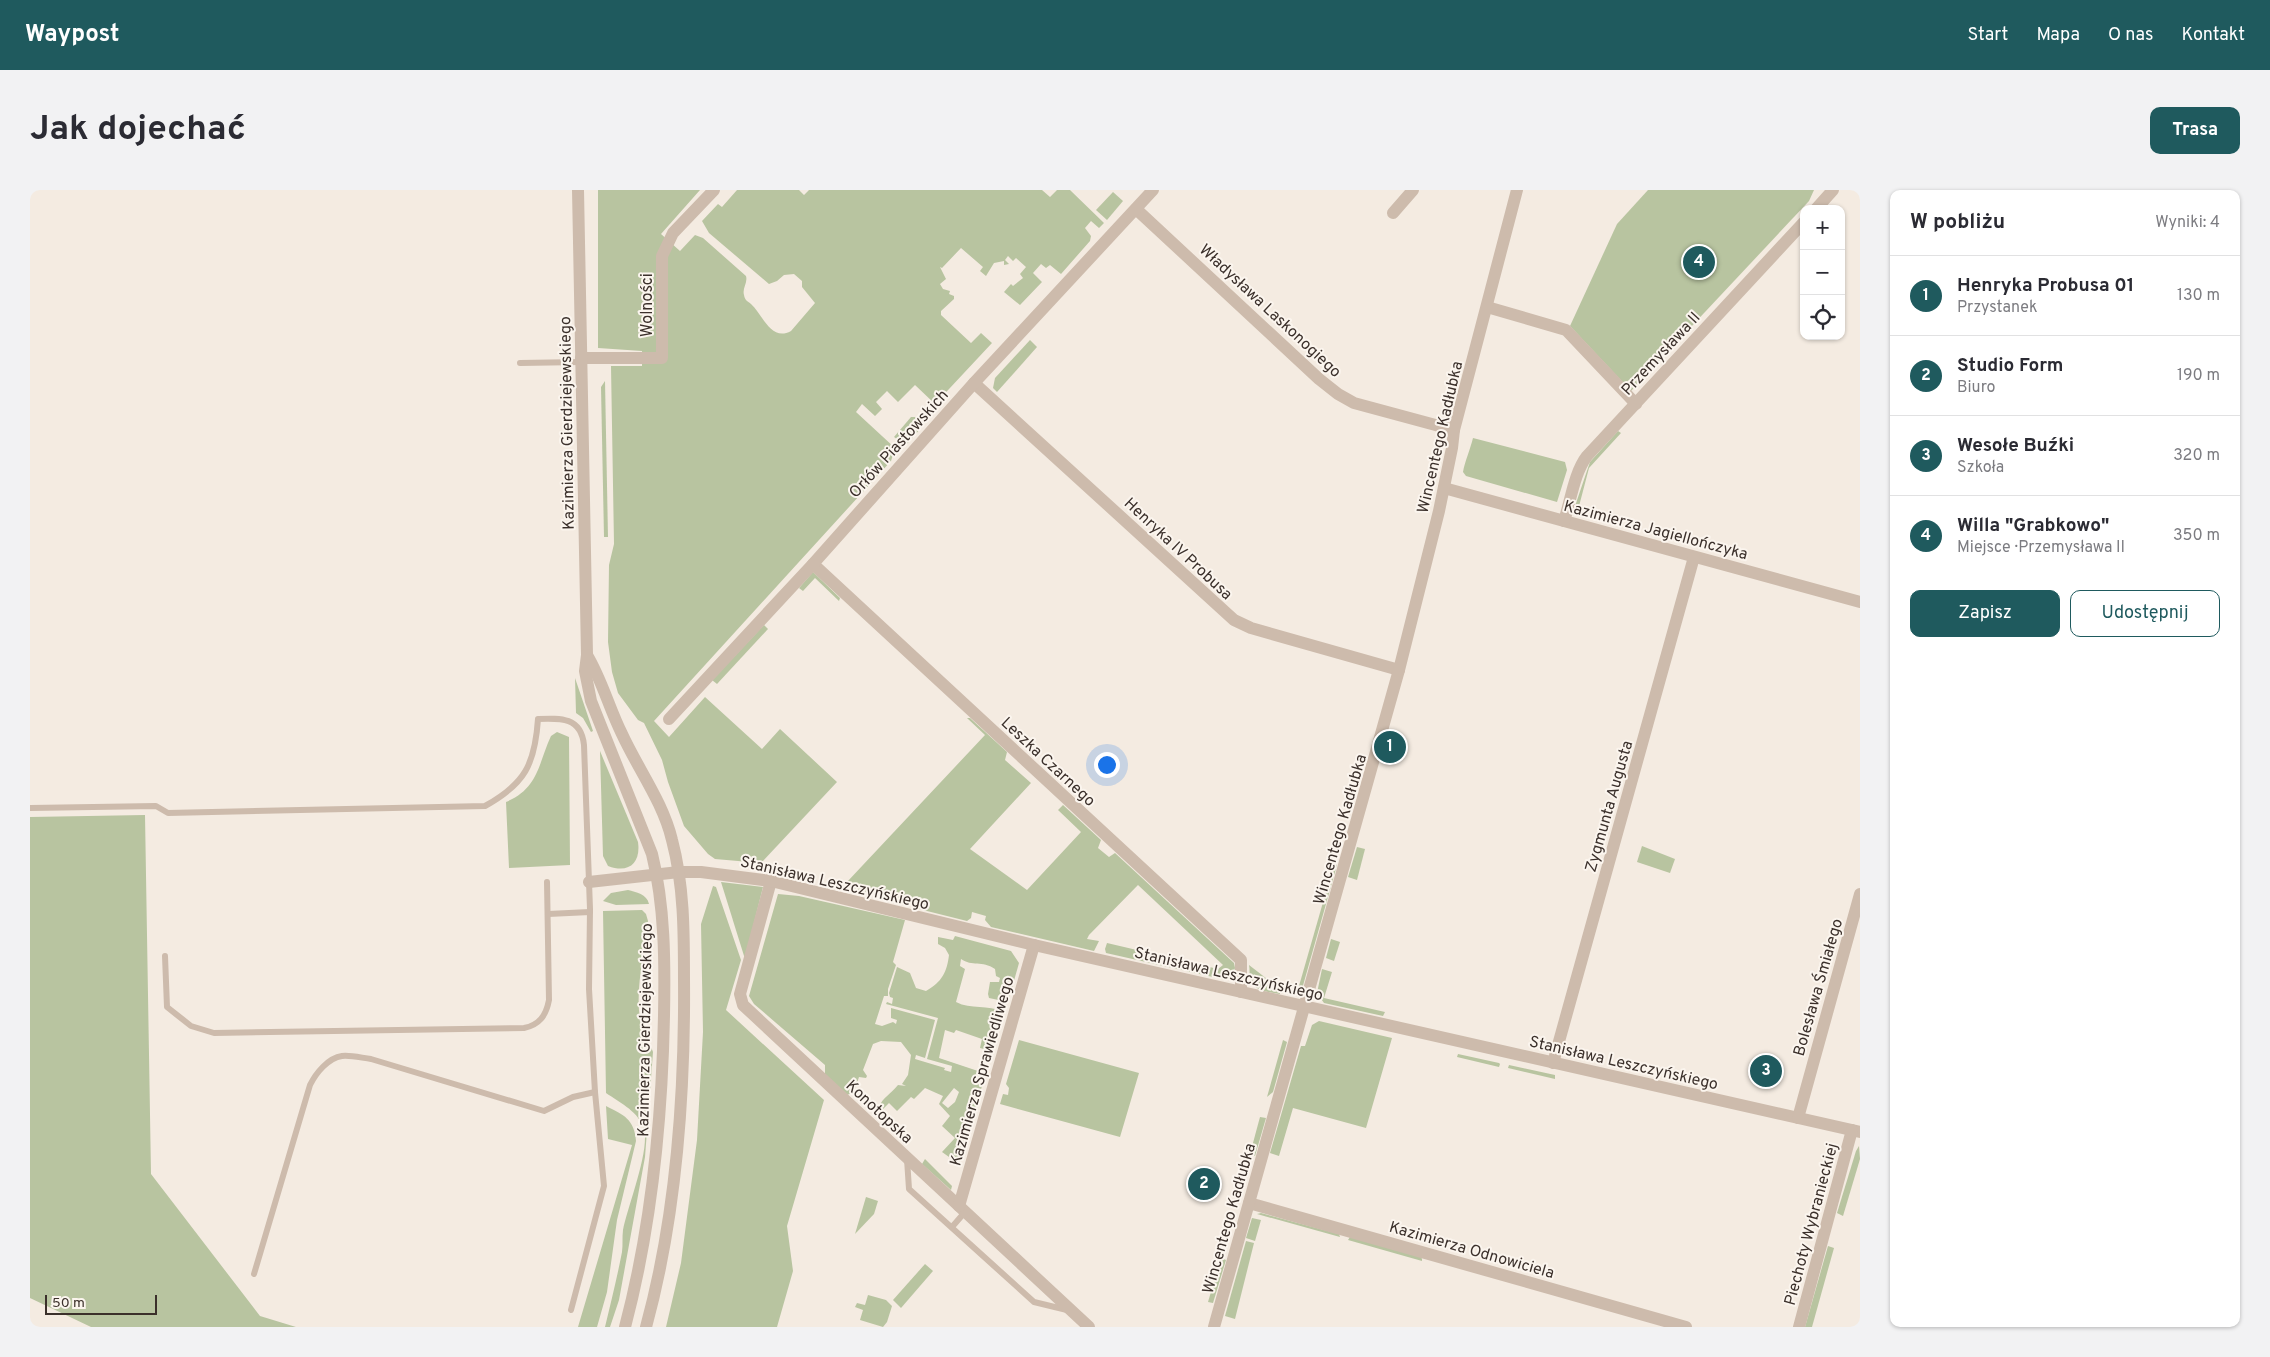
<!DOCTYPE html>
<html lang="pl">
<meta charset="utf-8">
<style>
:root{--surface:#fff;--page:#f2f2f3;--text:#2b2b33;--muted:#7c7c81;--line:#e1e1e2;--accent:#1f5a5e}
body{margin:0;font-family:Overpass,sans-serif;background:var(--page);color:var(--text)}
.controls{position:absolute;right:15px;top:15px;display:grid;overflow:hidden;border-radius:10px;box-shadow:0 1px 4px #0004}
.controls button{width:45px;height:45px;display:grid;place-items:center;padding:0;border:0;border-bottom:1px solid var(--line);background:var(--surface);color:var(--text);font:25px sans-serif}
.scale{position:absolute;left:15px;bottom:12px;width:112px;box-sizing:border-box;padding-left:5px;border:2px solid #3b302b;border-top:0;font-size:14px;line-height:18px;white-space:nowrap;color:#3b302b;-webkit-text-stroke:4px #fbf5ee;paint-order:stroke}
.you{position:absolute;left:1076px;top:574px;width:18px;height:18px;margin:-12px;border:4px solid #fff;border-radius:50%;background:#1a73e8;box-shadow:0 0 0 8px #1a73e833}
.badge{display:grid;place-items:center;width:32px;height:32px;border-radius:50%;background:var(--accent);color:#fff;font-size:16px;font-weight:700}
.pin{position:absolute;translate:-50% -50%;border:2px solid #fff;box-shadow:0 1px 5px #0006}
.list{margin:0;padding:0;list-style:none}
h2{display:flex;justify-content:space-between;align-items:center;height:65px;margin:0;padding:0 20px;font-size:21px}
h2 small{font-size:16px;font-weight:400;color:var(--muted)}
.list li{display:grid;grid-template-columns:32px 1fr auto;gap:15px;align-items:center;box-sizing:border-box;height:80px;padding:0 20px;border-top:1px solid var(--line)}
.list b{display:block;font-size:19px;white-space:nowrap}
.list p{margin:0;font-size:16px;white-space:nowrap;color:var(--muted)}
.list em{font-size:16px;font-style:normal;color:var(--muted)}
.actions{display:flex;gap:10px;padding:15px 20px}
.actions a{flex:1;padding:11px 0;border:1px solid var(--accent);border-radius:10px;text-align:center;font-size:18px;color:var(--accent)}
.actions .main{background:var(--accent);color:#fff}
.icon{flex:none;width:28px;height:28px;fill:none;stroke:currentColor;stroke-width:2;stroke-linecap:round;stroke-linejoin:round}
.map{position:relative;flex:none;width:1830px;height:1137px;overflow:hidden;border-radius:10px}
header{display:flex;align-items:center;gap:30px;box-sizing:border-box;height:70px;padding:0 25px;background:var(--accent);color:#fff}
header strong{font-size:24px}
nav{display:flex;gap:28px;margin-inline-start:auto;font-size:18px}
.intro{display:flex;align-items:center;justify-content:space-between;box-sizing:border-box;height:120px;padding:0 30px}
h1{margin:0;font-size:35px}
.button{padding:12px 22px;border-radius:10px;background:var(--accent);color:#fff;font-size:18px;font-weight:700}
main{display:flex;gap:30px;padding:0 30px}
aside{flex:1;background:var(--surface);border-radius:10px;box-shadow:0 1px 4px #0004}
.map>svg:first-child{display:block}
.green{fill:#b8c4a0;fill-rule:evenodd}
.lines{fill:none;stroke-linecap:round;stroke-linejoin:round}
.service{stroke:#cdbbac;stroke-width:6}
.minor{stroke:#cdbbac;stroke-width:12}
.tertiary{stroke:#cdbbac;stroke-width:12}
.labels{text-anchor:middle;stroke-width:4;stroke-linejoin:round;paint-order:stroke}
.street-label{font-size:16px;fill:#3b302b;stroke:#fbf5ee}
</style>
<header>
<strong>Waypost</strong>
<nav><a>Start</a><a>Mapa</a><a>O nas</a><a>Kontakt</a></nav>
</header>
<div class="intro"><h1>Jak dojechać</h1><a class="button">Trasa</a></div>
<main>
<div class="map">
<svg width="1830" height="1137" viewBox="0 0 1830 1137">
<rect width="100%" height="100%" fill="#f4ebe1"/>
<g class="green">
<path d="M568,0H670L631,44L650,61L665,45L673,48L716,86C718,93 712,98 714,105C715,111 718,111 721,114C733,125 741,152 761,141L785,113L772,97V91L764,84L754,85L747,91L739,94L679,43L672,31L688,14L692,17L707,0H769L774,5L779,0H1012L1020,7L1027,0H1040L1074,33L1069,38L1061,31L1055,38L1061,46L1060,51L1031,84L1020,75L1016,78L1011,74L1003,83L1012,92L990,115L974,102L981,94L983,96L993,88L990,84L996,77L986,68L983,71L978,66L975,70L979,74L974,75V71L964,73L956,86L950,81L953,77L931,58L912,78L910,77L916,89L910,94L913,99L920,101L919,104L924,106V109L911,121V125L941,153L951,143L962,153L905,214L885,195L868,212L857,201L846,212L852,219L845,226L832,214L826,222L865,258L861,271L624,531L639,547L675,507L732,559L750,539L807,592L731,673L685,669L678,664L654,636L638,592L632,570L614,533L608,530L588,503L582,482L578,452L579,375L584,354L581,176H612V161L568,158Z"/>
<polygon points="1618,0 1784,0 1779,11 1601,201 1540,136 1587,34"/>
<polygon points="1083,2 1093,11 1077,30 1066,20"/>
<polygon points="1000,150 1007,157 967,202 963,198 965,188"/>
<polygon points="575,191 578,347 574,347 571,197"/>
<polygon points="881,227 885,227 892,235 891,238 876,255 864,247"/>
<polygon points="1588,241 1591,243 1559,278 1548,320 1544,319 1560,272"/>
<path d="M1443,248L1535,272L1537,280L1527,312L1436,286L1433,282C1435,271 1440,260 1443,248Z"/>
<polygon points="783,382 810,408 809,411 785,388 773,401 769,398"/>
<polygon points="734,435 738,439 687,494 682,490"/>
<polygon points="545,488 563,541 561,542 553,528 546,523"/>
<polygon points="937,528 940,528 977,562 975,570 1001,593 940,659 997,700 1051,642 1028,620 1033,615 1071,650 1068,658 1079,667 1085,663 1204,773 1205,778 1203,785 1196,790 1076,763 1075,759 1077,753 1188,779 1193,775 1108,695 1059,745 1057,749 1069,751 1064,761 961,737 955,730 956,726 942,722 941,728 937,731 889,719 890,714 816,697 817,694 891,711 817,692 955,545"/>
<path d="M527,542L539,547L540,675L479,678L476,612C509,598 508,574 521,546Z"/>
<path d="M570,561L608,652C611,673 599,684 578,676L573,666Z"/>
<polygon points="115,625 121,984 230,1126 266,1137 61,1137 0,1108 0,627"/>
<polygon points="1612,656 1645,669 1640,683 1607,672"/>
<polygon points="1327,657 1335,659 1327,690 1318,687"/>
<polygon points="1304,674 1307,675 1272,799 1269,796"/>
<polygon points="691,692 733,697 715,769"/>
<polygon points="683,696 686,697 711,770 696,820 794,910 757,1036 763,1081 747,1137 636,1137 651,1073 667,950 673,842 671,734"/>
<path d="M598,700C606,702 617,704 619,714L586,715L573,711L581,703Z"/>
<path d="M748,704L769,706L875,730L863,772L866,775L858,799V806H854L845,834L852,836L863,832L866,834L867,830L861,828V818L905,830L895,868L886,865L885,869L915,878L914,880L921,882L922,876L897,869L908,828L856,814L857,812L862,814L863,808L860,807L859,803L867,777L880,783L886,798L896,801C912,792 917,782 919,765L915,758L908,754V747L923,750L925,746L981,761L989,773L978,812L959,808L958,804L960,792H969L970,788L966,786L965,779C952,770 942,777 931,769L930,776L935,779L926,812C941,820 958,814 973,822L962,861L950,858L952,849L926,840L924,843L915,840L909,868L951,882L953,878L957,879L929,974L912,962L925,948L912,936L920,926L909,914L913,906L895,898L884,909L881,907L867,921L859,913L852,920L849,917C853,907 861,904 868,895L876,896L872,894L878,885L881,865L871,852L851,851L843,854L833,880L837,886L836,888L829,887L824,902L817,905L795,886V875L724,814L719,806ZM924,898L929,902L925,912L918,918L912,913Z"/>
<path d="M612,720L616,724L618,731C615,763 605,797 610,829C611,837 620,853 623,862L615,967L589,1110L580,1137H575C581,1112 587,1088 592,1062C593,1055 592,1047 593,1040C598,1015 622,956 613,936C606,920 589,912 576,903L573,721Z"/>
<polygon points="1301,749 1310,752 1304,771 1296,768"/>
<path d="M1219,775L1250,799V804C1239,802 1221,801 1220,787C1219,783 1220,779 1219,775Z"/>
<polygon points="1292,779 1302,782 1294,808 1355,822 1353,826 1294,813 1287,803"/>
<polygon points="1289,831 1362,848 1336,938 1263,918 1249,966 1240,963 1271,856 1275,856 1282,835"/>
<polygon points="989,850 1109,883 1090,947 970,914 973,904 978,905 979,898 976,894"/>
<polygon points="1253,850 1257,852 1243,902 1237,907"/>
<polygon points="1428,864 1469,873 1470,874 1469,877 1427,867"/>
<polygon points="1479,875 1525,885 1525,889 1478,878"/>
<path d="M576,916C594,925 604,929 606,951L587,1030L577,1102L567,1137H548L602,955L578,949Z"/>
<polygon points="1230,927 1236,928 1225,966 1220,964"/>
<polygon points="1829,956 1830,969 1813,1026 1807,1023 1826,961"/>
<polygon points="895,969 922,996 921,1000 892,974"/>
<polygon points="836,1007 848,1011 844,1024 825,1044"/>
<polygon points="1231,1023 1309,1044 1310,1047 1227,1024"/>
<polygon points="1222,1028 1231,1030 1225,1051 1216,1048"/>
<polygon points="1320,1047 1391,1067 1392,1069 1392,1071 1318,1050"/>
<polygon points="1216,1051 1224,1053 1205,1129 1195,1126"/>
<polygon points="1798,1056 1804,1058 1782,1137 1775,1137"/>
<polygon points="1191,1068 1196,1070 1183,1113 1178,1112"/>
<polygon points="895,1074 903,1081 871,1118 863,1110"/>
<polygon points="838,1105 856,1110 862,1116 857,1132 853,1137 830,1130 833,1120 825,1117 827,1113 835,1115"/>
</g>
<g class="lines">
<g class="service">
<polyline points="490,173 551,172"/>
<path d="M0,618L126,616L138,623L455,616C495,594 505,574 508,529C531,528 551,527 554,555L560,719L559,799L565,902L574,996L541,1120"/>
<polyline points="518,724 560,722"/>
<path d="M135,766L137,817L161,836L184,843L494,838C509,835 516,826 519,810L517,692"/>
<polyline points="877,969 879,999 1004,1112 1037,1120"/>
<polyline points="922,1037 935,1022"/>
<path d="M224,1084L280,895C286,883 298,868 312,866C321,865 332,868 341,869L514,921L543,907L565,902"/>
</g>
<g class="minor">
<polyline points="1106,19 1289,189 1308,204 1324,213 1424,240"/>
<polyline points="1786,19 1803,0"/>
<polyline points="1363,23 1383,0"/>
<polyline points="1457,117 1536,140 1606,214"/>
<polyline points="551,168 632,168 632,66 643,43 684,0"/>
<polyline points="944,193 1204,430 1221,438 1369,480"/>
<polyline points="1414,298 1830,412"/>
<path d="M1534,331C1541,310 1544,283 1557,266L1774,32"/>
<polyline points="783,374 1211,770 1211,802"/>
<polyline points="639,529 783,374 944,193 1123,0"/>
<polyline points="741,691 710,804 713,815 1059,1137"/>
<polyline points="559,692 649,682 671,682 741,691 1004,755 1830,942"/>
<polyline points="1523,873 1664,367"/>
<polyline points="1768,928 1830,704"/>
<polyline points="1219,1013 1656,1137"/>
<polyline points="929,1016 1004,755"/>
<polyline points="1184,1137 1369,480 1409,321 1422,258 1424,240 1487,0"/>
<polyline points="1769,1137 1822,940"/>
</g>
<g class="tertiary">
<path d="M548,0L557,465L555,481L561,511L622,664C635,717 635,772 634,826C632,931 622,1035 595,1137"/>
<path d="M557,465C572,490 579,518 592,544C608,579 633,612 642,650C654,695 654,742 654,789C655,905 647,1024 616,1137"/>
</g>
</g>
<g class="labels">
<g class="street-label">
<text transform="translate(616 115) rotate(-90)" y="6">Wolności</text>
<text transform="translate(1241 120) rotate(43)" y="6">Władysława Laskonogiego</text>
<text transform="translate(1630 163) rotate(-47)" y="6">Przemysława II</text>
<text transform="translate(536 233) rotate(-91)" y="6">Kazimierza Gierdziejewskiego</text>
<text transform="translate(1409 247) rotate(-77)" y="6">Wincentego Kadłubka</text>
<text transform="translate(868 253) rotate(-48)" y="6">Orłów Piastowskich</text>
<text transform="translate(1626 339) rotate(15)" y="6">Kazimierza Jagiellończyka</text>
<text transform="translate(1149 358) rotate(43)" y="6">Henryka IV Probusa</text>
<text transform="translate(1019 571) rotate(43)" y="6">Leszka Czarnego</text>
<text transform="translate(1578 616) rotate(-74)" y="6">Zygmunta Augusta</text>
<text transform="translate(1309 639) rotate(-74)" y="6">Wincentego Kadłubka</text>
<text transform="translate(805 692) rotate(13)" y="6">Stanisława Leszczyńskiego</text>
<text transform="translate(1199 783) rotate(13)" y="6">Stanisława Leszczyńskiego</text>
<text transform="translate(1787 797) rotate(-74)" y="6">Bolesława Śmiałego</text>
<text transform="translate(614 840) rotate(-89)" y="6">Kazimierza Gierdziejewskiego</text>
<text transform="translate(1594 872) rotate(13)" y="6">Stanisława Leszczyńskiego</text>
<text transform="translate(951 881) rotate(-74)" y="6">Kazimierza Sprawiedliwego</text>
<text transform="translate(850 921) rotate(43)" y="6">Konotopska</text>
<text transform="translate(1198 1028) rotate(-74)" y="6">Wincentego Kadłubka</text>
<text transform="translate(1780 1034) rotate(-75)" y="6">Piechoty Wybranieckiej</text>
<text transform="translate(1442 1059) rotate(16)" y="6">Kazimierza Odnowiciela</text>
</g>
</g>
</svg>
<div class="controls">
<button>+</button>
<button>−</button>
<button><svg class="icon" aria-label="locate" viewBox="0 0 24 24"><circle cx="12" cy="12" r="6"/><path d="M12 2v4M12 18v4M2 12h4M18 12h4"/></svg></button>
</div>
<div class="scale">50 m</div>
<div class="you"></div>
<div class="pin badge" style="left:1360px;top:557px">1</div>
<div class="pin badge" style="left:1174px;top:994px">2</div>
<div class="pin badge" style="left:1736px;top:881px">3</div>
<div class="pin badge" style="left:1669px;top:72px">4</div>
</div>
<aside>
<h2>W pobliżu<small>Wyniki: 4</small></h2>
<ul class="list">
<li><span class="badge">1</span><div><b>Henryka Probusa 01</b><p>Przystanek</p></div><em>130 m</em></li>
<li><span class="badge">2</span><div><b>Studio Form</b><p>Biuro</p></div><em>190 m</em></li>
<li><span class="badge">3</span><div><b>Wesołe Buźki</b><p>Szkoła</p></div><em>320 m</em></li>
<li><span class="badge">4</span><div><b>Willa &quot;Grabkowo&quot;</b><p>Miejsce · Przemysława II</p></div><em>350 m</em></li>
</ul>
<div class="actions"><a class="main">Zapisz</a><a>Udostępnij</a></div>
</aside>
</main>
